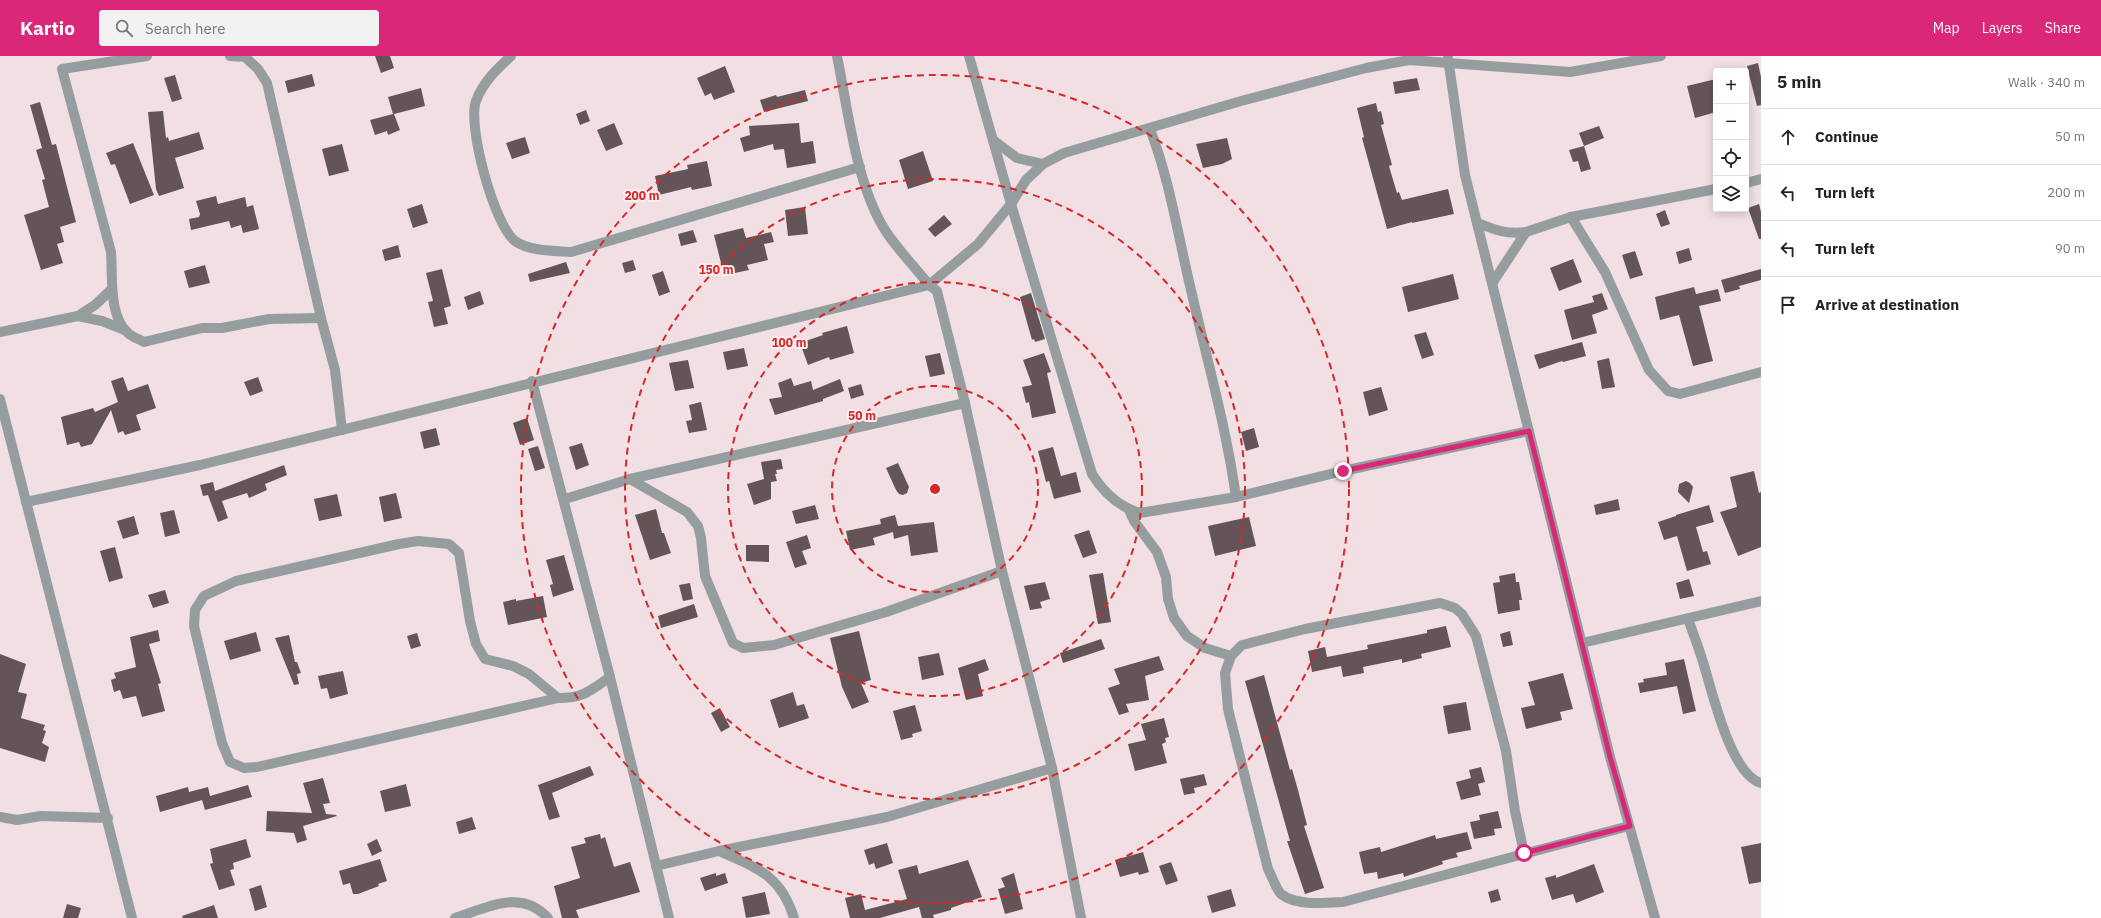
<!DOCTYPE html>
<meta charset="utf-8">
<style>
:root{--surface:#fff;--page:#f2f2f2;--text:#222;--muted:#767676;--line:#e0e0e0;--accent:#db2777}
body{margin:0;font-family:"IBM Plex Sans",sans-serif;background:var(--page);color:var(--text)}
.controls{position:absolute;right:12px;top:12px;display:grid;overflow:hidden;border-radius:4px;box-shadow:0 2px 10px #0003}
.controls button{width:36px;height:36px;display:grid;place-items:center;padding:0;border:0;border-bottom:1px solid var(--line);background:var(--surface);color:var(--text);font:20px sans-serif}
.stop{position:absolute;width:12px;height:12px;margin:-9px;border:3px solid #db2777;border-radius:50%;background:#fff}
.stop.end{background:#db2777;border-color:#fff;box-shadow:0 1px 4px #0008}
.list{margin:0;padding:0;list-style:none}
h2{display:flex;justify-content:space-between;align-items:center;height:52px;margin:0;padding:0 16px;font-size:17px}
h2 small{font-size:13px;font-weight:400;color:var(--muted)}
.list li{display:grid;grid-template-columns:26px 1fr auto;gap:12px;align-items:center;box-sizing:border-box;height:56px;padding:0 16px;border-top:1px solid var(--line)}
.list b{display:block;font-size:15px;white-space:nowrap}
.list em{font-size:13px;font-style:normal;color:var(--muted)}
.icon{flex:none;width:22px;height:22px;fill:none;stroke:currentColor;stroke-width:2;stroke-linecap:round;stroke-linejoin:round}
.map{position:relative;flex:none;width:1761px;height:862px;overflow:hidden}
header{display:flex;align-items:center;gap:24px;box-sizing:border-box;height:56px;padding:0 20px;background:var(--accent);color:#fff}
header strong{font-size:19px}
nav{display:flex;gap:22px;margin-inline-start:auto;font-size:14px}
.search{width:280px;height:36px;background:var(--page);display:flex;align-items:center;gap:10px;box-sizing:border-box;padding:0 14px;border-radius:4px;color:var(--muted);font-size:15px}
main{display:flex}
aside{flex:1;background:var(--surface)}
.map>svg:first-child{display:block}
.building{fill:#635457}
.lines{fill:none;stroke-linecap:round;stroke-linejoin:round}
.street{stroke:#959d9f;stroke-width:10}
.route{stroke:#db2777;stroke-width:5}
.ring{fill:none;stroke:#d62828;stroke-width:2;stroke-dasharray:7 5}
.centre{fill:#d62828;stroke:#ffedf0;stroke-width:2}
.ring-label{font-size:12px;text-anchor:middle;font-weight:bold;fill:#d62828;stroke:#ffedf0;stroke-width:4;stroke-linejoin:round;paint-order:stroke}
</style>
<header>
<strong>Kartio</strong>
<div class="search"><svg class="icon" aria-label="search" viewBox="0 0 24 24"><circle cx="10" cy="10" r="6"/><path d="M15 15l6 6"/></svg>Search here</div>
<nav><a>Map</a><a>Layers</a><a>Share</a></nav>
</header>
<main>
<div class="map">
<svg width="1761" height="862" viewBox="0 0 1761 862">
<rect width="100%" height="100%" fill="#f1dfe3"/>
<g class="building">
<polygon points="375,0 390,0 394,12 381,17"/>
<polygon points="1758,7 1761,21 1761,49 1757,50 1747,10"/>
<polygon points="725,10 735,36 714,44 711,37 705,40 697,22"/>
<polygon points="312,18 315,30 288,37 285,25"/>
<polygon points="175,19 182,43 172,46 164,22"/>
<polygon points="1417,22 1420,34 1395,38 1393,26"/>
<polygon points="1716,23 1716,56 1695,62 1687,30"/>
<polygon points="421,32 425,50 394,58 400,74 388,79 387,75 375,79 370,64 393,58 388,41"/>
<polygon points="805,34 808,45 764,56 760,44 776,39 777,41"/>
<polygon points="40,46 52,89 56,88 76,166 60,171 64,186 57,188 63,207 41,214 24,159 49,151 42,124 45,123 36,94 42,92 30,49"/>
<polygon points="1376,47 1378,56 1381,55 1384,68 1381,69 1392,109 1389,110 1391,117 1397,137 1399,136 1402,144 1448,133 1454,158 1412,167 1412,166 1387,173 1362,82 1364,81 1357,52"/>
<polygon points="586,54 590,65 580,69 576,58"/>
<polygon points="163,55 166,82 168,81 169,85 199,76 204,93 175,102 184,132 159,140 156,133 148,56"/>
<polygon points="614,67 623,88 606,95 597,74"/>
<polygon points="799,67 801,87 813,85 816,107 787,112 784,93 774,94 773,88 744,96 740,82 750,79 749,70"/>
<polygon points="1599,70 1604,82 1584,90 1579,77"/>
<polygon points="525,81 530,97 512,103 506,87"/>
<polygon points="1227,82 1232,103 1222,108 1203,112 1196,88"/>
<polygon points="133,87 154,139 130,148 115,108 111,109 106,97"/>
<polygon points="342,88 349,115 329,120 322,93"/>
<polygon points="1584,90 1591,113 1581,116 1578,105 1573,106 1569,94"/>
<polygon points="923,95 933,125 908,133 899,104"/>
<polygon points="707,105 712,130 692,134 691,131 659,139 655,120 688,113 687,109"/>
<polygon points="216,140 218,148 245,141 247,151 253,149 259,173 243,177 241,169 231,172 229,165 191,174 189,163 199,161 200,158 196,145"/>
<polygon points="422,148 428,167 413,172 407,153"/>
<polygon points="1759,148 1761,156 1761,183 1759,183 1748,152"/>
<polygon points="805,151 808,178 788,180 785,154"/>
<polygon points="1665,154 1670,168 1661,171 1656,158"/>
<polygon points="944,159 952,168 935,181 928,173"/>
<polygon points="743,172 746,182 771,176 774,186 764,188 768,204 747,209 749,214 735,217 734,213 723,215 714,179"/>
<polygon points="693,174 697,186 681,190 678,178"/>
<polygon points="398,189 401,201 385,205 382,194"/>
<polygon points="1689,192 1692,204 1679,208 1676,196"/>
<polygon points="1635,195 1643,219 1630,223 1622,199"/>
<polygon points="1573,203 1582,226 1559,235 1550,212"/>
<polygon points="633,204 636,214 625,217 622,207"/>
<polygon points="566,206 570,217 530,226 528,218"/>
<polygon points="205,209 210,227 189,232 184,215"/>
<polygon points="442,213 451,250 444,252 448,268 434,271 428,246 433,245 426,217"/>
<polygon points="1761,213 1761,224 1739,230 1740,233 1725,237 1721,224"/>
<polygon points="663,215 670,236 659,240 652,219"/>
<polygon points="1453,218 1459,243 1408,256 1402,231"/>
<polygon points="1694,231 1696,238 1718,233 1721,245 1699,250 1713,305 1693,310 1679,259 1660,264 1655,241"/>
<polygon points="480,235 484,248 468,254 464,241"/>
<polygon points="1031,237 1045,283 1035,286 1034,283 1032,284 1020,241"/>
<polygon points="1602,237 1608,253 1592,259 1597,277 1572,284 1564,254 1594,246 1592,240"/>
<polygon points="847,270 854,297 830,304 829,301 808,309 800,287 823,279 822,277"/>
<polygon points="1426,276 1434,299 1422,303 1414,279"/>
<polygon points="1582,286 1586,300 1563,306 1562,305 1539,313 1534,299"/>
<polygon points="744,292 748,310 727,314 723,296"/>
<polygon points="940,297 945,318 930,321 925,300"/>
<polygon points="1044,297 1051,316 1047,317 1056,357 1032,362 1029,346 1026,347 1022,331 1032,329 1023,304"/>
<polygon points="1609,302 1615,331 1602,333 1597,305"/>
<polygon points="688,304 694,332 675,335 669,307"/>
<polygon points="123,321 128,335 148,328 156,352 136,359 141,374 125,379 123,375 118,377 111,354 92,388 81,391 79,386 67,389 61,361 93,352 95,356 118,346 111,325"/>
<polygon points="258,321 263,335 250,340 244,326"/>
<polygon points="791,322 794,330 811,325 813,334 840,323 844,335 823,343 823,345 775,359 769,343 782,341 778,327"/>
<polygon points="861,328 864,339 851,343 848,332"/>
<polygon points="1381,331 1388,354 1369,360 1363,336"/>
<polygon points="701,346 707,374 689,377 686,365 692,364 689,349"/>
<polygon points="527,362 534,384 520,389 513,367"/>
<polygon points="436,372 440,389 424,393 420,376"/>
<polygon points="1254,372 1259,391 1246,395 1241,376"/>
<polygon points="582,387 589,409 576,414 569,391"/>
<polygon points="538,390 545,412 535,415 528,393"/>
<polygon points="1053,391 1061,420 1076,416 1081,436 1054,443 1049,425 1046,426 1038,395"/>
<polygon points="781,403 783,413 776,414 777,418 775,418 777,425 771,426 771,443 754,449 747,428 764,423 761,406"/>
<polygon points="898,407 909,431 907,437 903,439 899,438 896,434 886,412"/>
<polygon points="284,409 287,419 265,428 267,434 249,442 247,437 222,445 228,462 218,466 208,439 203,440 200,429 213,426 215,435"/>
<polygon points="1754,415 1759,437 1761,436 1761,491 1738,500 1720,456 1737,451 1730,421"/>
<polygon points="1686,425 1690,427 1693,431 1689,447 1678,436 1679,428"/>
<polygon points="396,437 402,462 384,466 379,441"/>
<polygon points="337,438 342,460 319,465 314,443"/>
<polygon points="1618,443 1620,454 1596,459 1594,449"/>
<polygon points="815,449 819,463 796,468 792,455"/>
<polygon points="1709,449 1714,466 1696,471 1703,496 1707,495 1711,508 1687,515 1677,480 1664,484 1658,466 1676,460 1676,459"/>
<polygon points="656,453 662,477 664,477 671,497 650,504 635,459"/>
<polygon points="174,454 180,477 165,481 160,457"/>
<polygon points="895,459 898,470 934,466 938,496 911,500 908,479 894,483 893,476 873,482 875,489 850,494 846,475 881,468 880,463"/>
<polygon points="134,460 139,478 123,483 117,465"/>
<polygon points="1249,461 1256,490 1215,500 1208,470"/>
<polygon points="1089,474 1097,497 1083,502 1074,479"/>
<polygon points="807,479 811,492 802,495 807,508 795,512 786,486"/>
<polygon points="746,489 769,489 769,506 746,505"/>
<polygon points="115,491 123,522 109,526 100,495"/>
<polygon points="564,499 574,534 553,541 550,529 553,528 546,504"/>
<polygon points="1103,517 1111,566 1098,568 1089,519"/>
<polygon points="1515,517 1516,526 1519,526 1522,544 1519,544 1520,554 1498,558 1493,527 1500,526 1499,520"/>
<polygon points="1689,523 1694,540 1680,543 1676,527"/>
<polygon points="1045,526 1050,543 1040,546 1042,552 1030,554 1024,530"/>
<polygon points="690,527 693,543 683,545 679,529"/>
<polygon points="165,534 169,547 153,552 148,539"/>
<polygon points="543,540 547,561 508,569 503,546 516,543 516,545"/>
<polygon points="694,548 698,561 661,572 658,560"/>
<polygon points="1446,570 1451,591 1421,598 1422,602 1402,607 1402,603 1363,611 1364,617 1343,621 1341,610 1312,616 1308,595 1325,591 1327,601 1368,593 1367,589 1427,577 1427,574"/>
<polygon points="158,574 160,585 149,588 161,627 158,628 165,655 142,661 136,640 123,643 120,634 114,636 111,624 116,622 114,617 136,611 130,581"/>
<polygon points="859,575 871,624 861,627 869,646 852,653 842,631 830,582"/>
<polygon points="1510,575 1513,589 1503,591 1500,578"/>
<polygon points="256,576 261,595 230,604 224,585"/>
<polygon points="417,577 421,590 411,593 407,580"/>
<polygon points="289,579 295,606 297,606 301,617 297,618 299,628 294,629 275,582"/>
<polygon points="1101,583 1105,593 1063,607 1060,597"/>
<polygon points="939,597 944,619 922,624 918,601"/>
<polygon points="0,598 26,608 18,636 27,638 21,662 45,669 43,674 46,675 42,687 49,691 45,706 0,692"/>
<polygon points="1159,600 1164,614 1145,620 1149,644 1126,648 1129,656 1119,659 1108,632 1120,628 1114,613"/>
<polygon points="985,603 989,614 978,618 983,640 966,644 958,612"/>
<polygon points="1684,603 1696,655 1683,658 1677,630 1640,637 1638,627 1644,626 1643,623 1667,619 1665,607"/>
<polygon points="343,615 348,638 330,643 327,632 321,633 318,620"/>
<polygon points="1563,617 1573,653 1560,656 1562,664 1526,673 1521,652 1535,649 1528,626"/>
<polygon points="1264,619 1290,714 1292,713 1298,734 1307,769 1304,770 1324,832 1305,838 1287,785 1290,785 1245,625"/>
<polygon points="793,636 797,650 804,648 809,662 779,672 770,644"/>
<polygon points="1466,646 1471,674 1448,678 1443,650"/>
<polygon points="915,649 922,675 912,678 913,681 901,684 893,655"/>
<polygon points="720,652 730,671 721,676 711,657"/>
<polygon points="1164,662 1169,681 1165,682 1166,686 1162,688 1167,707 1135,715 1128,688 1146,684 1141,668"/>
<polygon points="590,710 594,719 552,737 560,761 549,764 538,729"/>
<polygon points="1481,711 1485,726 1478,728 1481,739 1461,744 1456,726 1471,722 1469,714"/>
<polygon points="1204,718 1207,729 1194,732 1195,737 1184,739 1180,723"/>
<polygon points="323,722 330,747 323,748 326,758 336,759 337,760 303,770 307,784 297,787 294,777 266,775 267,755 312,757 303,727"/>
<polygon points="406,728 411,750 385,756 380,735"/>
<polygon points="248,729 252,741 205,754 202,744 160,756 156,740 188,731 189,736 208,731 210,740"/>
<polygon points="1498,755 1502,772 1494,773 1495,779 1474,783 1470,766 1480,764 1479,759"/>
<polygon points="472,761 476,773 459,778 456,766"/>
<polygon points="1467,776 1472,793 1456,797 1458,801 1442,805 1443,808 1404,821 1403,817 1378,823 1377,816 1364,818 1359,796 1380,791 1381,796 1435,779 1436,783"/>
<polygon points="600,778 601,783 605,781 614,811 630,806 640,836 576,854 579,862 562,862 554,830 580,822 571,791 586,787 584,782"/>
<polygon points="246,783 251,801 233,807 234,813 230,814 235,829 219,834 210,808 213,807 210,793"/>
<polygon points="377,783 382,795 372,800 367,788"/>
<polygon points="887,787 893,807 876,813 874,807 869,809 864,794"/>
<polygon points="1761,787 1761,826 1749,828 1741,791"/>
<polygon points="1143,796 1149,816 1139,819 1138,816 1120,821 1115,804"/>
<polygon points="380,803 387,825 378,828 379,830 358,838 353,838 350,827 343,829 339,815"/>
<polygon points="968,804 982,841 951,852 951,854 933,859 934,862 922,862 919,851 880,862 850,862 845,842 861,838 865,854 907,843 898,814 917,809 919,818"/>
<polygon points="1171,806 1178,825 1166,829 1159,810"/>
<polygon points="1594,808 1604,836 1576,847 1573,838 1552,844 1545,822 1556,819 1556,822"/>
<polygon points="716,817 716,820 725,817 728,827 705,835 700,822"/>
<polygon points="1014,817 1023,853 1005,858 998,833 1005,831 1001,822"/>
<polygon points="261,829 267,851 255,855 249,833"/>
<polygon points="1231,833 1236,850 1212,857 1207,840"/>
<polygon points="1498,833 1501,844 1491,847 1488,836"/>
<polygon points="765,836 770,858 746,862 742,841"/>
<polygon points="67,848 81,852 78,862 63,862"/>
<polygon points="214,849 218,862 183,862 182,860"/>
</g>
<g class="lines">
<g class="street">
<path d="M147,0L62,13L111,196C113,220 108,259 128,277C132,281 139,283 144,286L202,272H222L269,263L321,262"/>
<polyline points="230,0 245,1 258,13 267,27 321,262 335,314 342,374"/>
<path d="M511,0C497,13 483,26 476,45C467,69 494,169 515,185C528,195 556,195 571,196L860,111"/>
<path d="M837,0C848,54 856,128 885,174C897,193 915,211 929,229L937,235L965,347L1002,515L1052,712L1081,862"/>
<path d="M969,0L1011,148L1092,418C1104,437 1119,451 1140,457L1236,441L1343,415L1529,375"/>
<polyline points="1448,2 1465,119 1610,701 1655,862"/>
<path d="M1150,73C1170,125 1178,180 1191,234C1207,304 1226,370 1236,441"/>
<polyline points="993,84 1017,102 1043,108"/>
<polyline points="1746,127 1761,123"/>
<polyline points="1571,161 1605,216 1649,314 1668,335 1680,338 1761,316"/>
<path d="M1478,167C1495,174 1508,179 1526,176"/>
<polyline points="1493,226 1526,176 1571,161 1716,133"/>
<polyline points="78,260 95,249 111,234"/>
<polyline points="0,276 78,260 102,265 125,274"/>
<polyline points="532,325 610,621 669,862"/>
<polyline points="0,343 132,862"/>
<polyline points="630,423 687,456 698,470 701,482 705,520 733,587 743,592 774,589 886,556 1002,515"/>
<polyline points="565,443 630,423 965,347"/>
<polyline points="26,446 200,409 929,229 978,188 1011,148 1026,124 1043,108 1064,97 1241,45 1366,12 1409,4 1570,16 1661,0"/>
<polyline points="1129,454 1134,465 1157,496 1166,521 1168,543 1174,562 1187,580 1205,592 1231,600"/>
<path d="M1688,563C1693,577 1699,592 1703,606C1712,634 1730,718 1761,727"/>
<polyline points="1582,587 1761,545"/>
<path d="M558,642L529,618L513,610L485,603L476,588L470,565L459,497L449,488L418,485L399,488L236,525L204,540L195,554L194,570L222,687L230,706L244,712L257,711L558,642C583,642 590,635 610,621"/>
<polyline points="0,761 17,764 41,760 108,762"/>
<path d="M719,795C757,812 781,819 794,862"/>
<path d="M1524,797L1515,755L1506,695L1476,580L1462,558L1455,552L1440,547L1305,573L1242,589L1231,600L1225,617L1228,653L1268,813C1272,820 1276,833 1281,838C1296,850 1325,847 1343,846L1629,770"/>
<polyline points="656,810 719,795 887,761 1052,712"/>
<path d="M455,862C487,852 521,832 548,862"/>
</g>
</g>
<g class="lines">
<polyline class="route" points="1343,415 1529,375 1610,701 1630,770 1524,797"/>
</g>
<g class="ring">
<circle cx="935" cy="433" r="103"/>
<circle cx="935" cy="433" r="207"/>
<circle cx="935" cy="433" r="310"/>
<circle cx="935" cy="433" r="414"/>
</g>
<circle cx="935" cy="433" r="6" class="centre"/>
<g class="ring-label">
<text x="642" y="144">200 m</text>
<text x="716" y="218">150 m</text>
<text x="789" y="291">100 m</text>
<text x="862" y="364">50 m</text>
</g>
</svg>
<div class="controls">
<button>+</button>
<button>−</button>
<button><svg class="icon" aria-label="locate" viewBox="0 0 24 24"><circle cx="12" cy="12" r="6"/><path d="M12 2v4M12 18v4M2 12h4M18 12h4"/></svg></button>
<button><svg class="icon" aria-label="layers" viewBox="0 0 24 24"><path d="M12 4l9 5-9 5-9-5zM3 14l9 5 9-5"/></svg></button>
</div>
<div class="stop" style="left:1524px;top:797px"></div>
<div class="stop end" style="left:1343px;top:415px"></div>
</div>
<aside>
<h2>5 min<small>Walk · 340 m</small></h2>
<ul class="list">
<li><svg class="icon" aria-label="ahead" viewBox="0 0 24 24"><path d="M12 20V5M6 11l6-6 6 6"/></svg><div><b>Continue</b></div><em>50 m</em></li>
<li><svg class="icon" aria-label="left" viewBox="0 0 24 24"><path d="M17 20v-9H6M10 6l-5 5 5 5"/></svg><div><b>Turn left</b></div><em>200 m</em></li>
<li><svg class="icon" aria-label="left" viewBox="0 0 24 24"><path d="M17 20v-9H6M10 6l-5 5 5 5"/></svg><div><b>Turn left</b></div><em>90 m</em></li>
<li><svg class="icon" aria-label="arrive" viewBox="0 0 24 24"><path d="M6 21V4h12l-3 4 3 4H6"/></svg><div><b>Arrive at destination</b></div></li>
</ul>
</aside>
</main>
